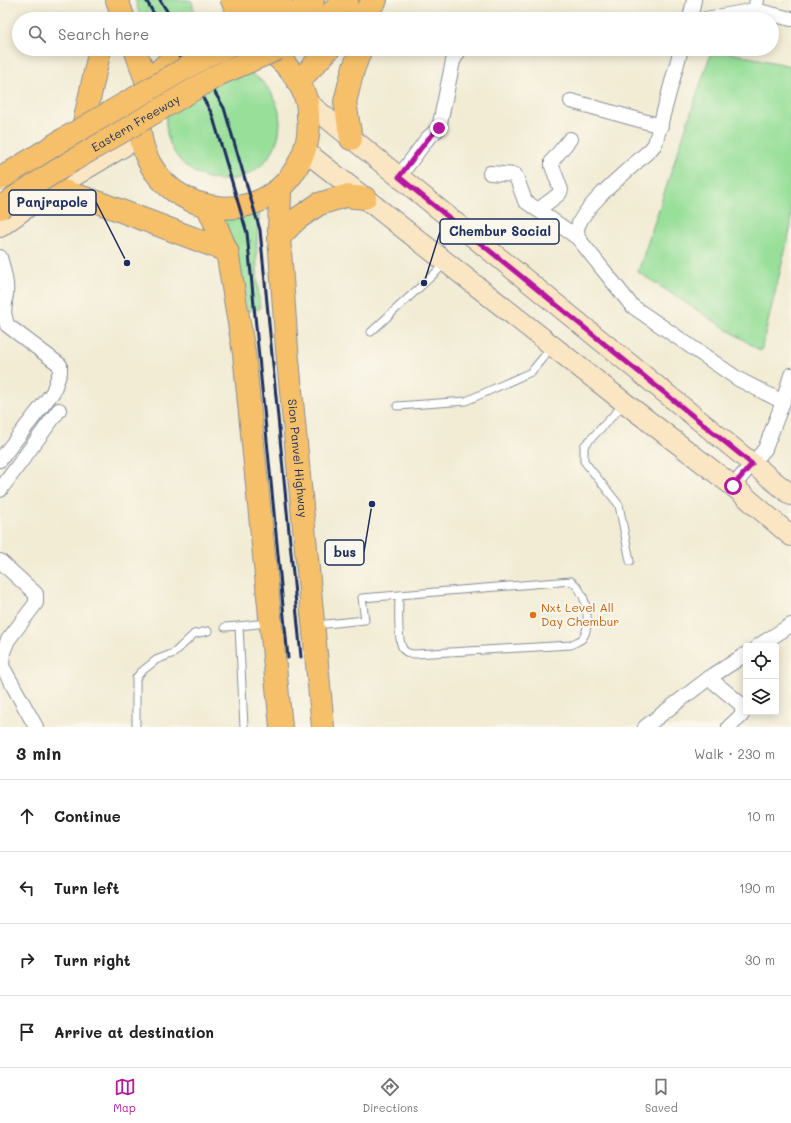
<!DOCTYPE html>
<meta charset="utf-8">
<style>
:root{--surface:#fff;--page:#f6f6f6;--text:#222;--muted:#767676;--line:#e0e0e0;--accent:#b5179e}
body{margin:0;font-family:Mali,sans-serif;background:var(--page);color:var(--text)}
.controls{position:absolute;right:12px;bottom:12px;display:grid;overflow:hidden;border-radius:4px;box-shadow:0 2px 10px #0003}
.controls button{width:36px;height:36px;display:grid;place-items:center;padding:0;border:0;border-bottom:1px solid var(--line);background:var(--surface);color:var(--text);font:20px sans-serif}
.stop{position:absolute;width:12px;height:12px;margin:-9px;border:3px solid #b5179e;border-radius:50%;background:#fff}
.stop.end{background:#b5179e;border-color:#fff;box-shadow:0 1px 4px #0008}
.list{margin:0;padding:0;list-style:none}
h2{display:flex;justify-content:space-between;align-items:center;height:52px;margin:0;padding:0 16px;font-size:17px}
h2 small{font-size:13px;font-weight:400;color:var(--muted)}
.list li{display:grid;grid-template-columns:26px 1fr auto;gap:12px;align-items:center;box-sizing:border-box;height:72px;padding:0 16px;border-top:1px solid var(--line)}
.list b{display:block;font-size:15px;white-space:nowrap}
.list em{font-size:13px;font-style:normal;color:var(--muted)}
.icon{flex:none;width:22px;height:22px;fill:none;stroke:currentColor;stroke-width:2;stroke-linecap:round;stroke-linejoin:round}
.map{position:relative;flex:none;width:791px;height:727px;overflow:hidden}
.search{position:absolute;background:var(--surface);box-shadow:0 2px 10px #0003;left:12px;right:12px;top:12px;height:44px;display:flex;align-items:center;gap:10px;box-sizing:border-box;padding:0 14px;border-radius:22px;color:var(--muted);font-size:15px}
.sheet{height:340px;background:var(--surface)}
nav{display:flex;justify-content:space-around;align-items:center;box-sizing:border-box;height:56px;border-top:1px solid var(--line);background:var(--surface);font-size:11px;color:var(--muted)}
nav a{display:grid;justify-items:center;gap:2px}
nav .on{color:var(--accent)}
.map>svg:first-child{display:block}
.green{fill:#98df99;stroke:#5a877c}
.lines{fill:none;stroke-linecap:round;stroke-linejoin:round}
.lane-casing{stroke:#868e99;stroke-width:9}
.street-casing{stroke:#868e99;stroke-width:16}
.secondary-casing{stroke:#868e99;stroke-width:22}
.highway-casing{stroke:#868e99;stroke-width:24}
.lane{stroke:#fff;stroke-width:7}
.street{stroke:#fff;stroke-width:14}
.secondary{stroke:#fbe6c4;stroke-width:20}
.highway{stroke:#f6c06b;stroke-width:22}
.rail{stroke:#1b2f5e;stroke-width:3}
.highway-bridge-casing{stroke:#868e99;stroke-width:24;stroke-linecap:butt}
.highway-bridge{stroke:#f6c06b;stroke-width:22}
.route{stroke:#b5179e;stroke-width:5}
.food-dot{fill:#e8710a;stroke:#fbf7ec;stroke-width:1.5}
.labels{text-anchor:middle;stroke-width:4;stroke-linejoin:round;paint-order:stroke}
.street-label{font-size:12px;fill:#1b2f5e;stroke:#fbf7ec}
.food-label{font-size:12px;fill:#c56008;stroke:#fbf7ec;text-anchor:start}
.leader{fill:none;stroke:#1b2f5e;stroke-width:1.5}
.callout-dot{fill:#1b2f5e;stroke:#fbf7ec;stroke-width:1.5}
.callout{fill:#fbf7ec;stroke:#1b2f5e;stroke-width:1.5}
.callout-label{font-size:13px;text-anchor:middle;font-weight:bold;fill:#1b2f5e}
</style>
<div class="map">
<svg width="791" height="727" viewBox="0 0 791 727">
<rect width="100%" height="100%" fill="#fbf7ec"/>
<filter id="ink" filterUnits="userSpaceOnUse"><feTurbulence type="fractalNoise" baseFrequency=".025" numOctaves="2"/><feDisplacementMap in="SourceGraphic" scale="8" xChannelSelector="R" yChannelSelector="G"/><feConvolveMatrix kernelMatrix="1 2 1 2 8 2 1 2 1" color-interpolation-filters="sRGB"/></filter>
<filter id="wash" filterUnits="userSpaceOnUse"><feTurbulence type="fractalNoise" baseFrequency=".012" numOctaves="4" result="noise"/><feDisplacementMap in="SourceGraphic" scale="16" xChannelSelector="R" yChannelSelector="G"/><feGaussianBlur stdDeviation="0.9" result="paint"/><feColorMatrix in="noise" values="0 0 0 0 0 0 0 0 0 0 0 0 0 0 0 0 0 1.4 0 .05"/><feComposite in="paint" operator="in"/></filter>
<g filter="url(#wash)">
<rect width="100%" height="100%" fill="#f2ecd4"/>
<g class="green">
<polygon points="135,0 190,0 192,2 196,19 141,19"/>
<polygon points="712,49 791,66 791,226 761,351 638,272"/>
<circle cx="223" cy="123" r="57"/>
<path d="M260,209C255,245 256,273 260,309L248,311L215,213Z"/>
</g>
</g>
<g filter="url(#ink)">
<g class="lines">
<defs>
<g id="lane">
<polyline points="371,332 445,264"/>
<polyline points="624,404 584,446 584,461 619,505 630,561"/>
<polyline points="397,406 466,401 531,372 551,348"/>
<path d="M316,625L365,620L362,598L571,581C575,584 578,587 580,591C587,601 591,629 582,639C579,641 574,643 571,645L415,654C409,654 404,652 402,647C397,636 399,608 399,595"/>
<polyline points="225,627 239,626"/>
<polyline points="136,727 136,678 141,672 156,660 174,653 194,634 208,631"/>
<polyline points="244,727 239,626 267,623"/>
</g>
<g id="street">
<polyline points="757,0 755,10 791,19"/>
<polyline points="690,19 694,0"/>
<polyline points="706,19 755,10"/>
<path d="M681,49L655,144L651,149C632,167 586,203 578,226C576,229 578,234 578,238L632,306L738,379L783,402"/>
<polyline points="571,101 661,126"/>
<polyline points="490,173 515,175 517,179 525,201 578,238"/>
<polyline points="399,177 427,139 439,128 453,61 460,49"/>
<polyline points="538,210 559,194 561,190 552,166 552,161 570,139"/>
<path d="M0,257C4,273 12,295 0,309"/>
<polyline points="0,460 53,392 60,372 60,365 7,325 4,313 5,304"/>
<polyline points="733,486 765,449 783,402 791,375"/>
<polyline points="0,490 59,410"/>
<polyline points="0,561 36,594 36,603 8,640 3,652 2,666 36,727"/>
<polyline points="758,646 791,625"/>
<polyline points="709,678 742,705 742,715 729,727"/>
<polyline points="645,727 709,678 746,654"/>
</g>
<g id="secondary">
<polyline points="307,102 791,495"/>
<polyline points="305,151 625,403 733,486 791,536"/>
<polyline points="0,227 54,188 141,136"/>
</g>
<g id="highway">
<polyline points="117,0 124,19"/>
<polyline points="232,0 240,14 241,19"/>
<polyline points="245,0 270,8 283,7"/>
<polyline points="290,19 313,0"/>
<polyline points="323,19 347,0"/>
<polyline points="358,19 376,0"/>
<polyline points="135,49 147,83"/>
<path d="M185,49L180,51C172,59 164,66 156,74C154,76 149,79 147,82C146,84 146,89 145,91C143,97 140,102 139,108C137,115 139,125 140,132C150,215 263,237 300,161C307,147 310,132 308,117C308,112 308,107 307,102C301,81 284,58 264,49"/>
<polyline points="298,82 329,49"/>
<polyline points="84,123 100,49"/>
<polyline points="351,139 345,102 353,70 361,49"/>
<polyline points="54,188 100,203 227,251"/>
<path id="s1" d="M280,189L279,237L287,349L323,727"/>
<polyline points="208,207 227,251 244,353 281,727"/>
<polyline points="279,237 297,219 319,204 345,196 365,198"/>
</g>
</defs>
<use href="#lane" class="lane-casing"/>
<use href="#street" class="street-casing"/>
<use href="#secondary" class="secondary-casing"/>
<use href="#highway" class="highway-casing"/>
<use href="#lane" class="lane"/>
<use href="#street" class="street"/>
<use href="#secondary" class="secondary"/>
<use href="#highway" class="highway"/>
<g class="rail">
<polyline points="146,0 157,19"/>
<polyline points="160,0 172,19"/>
<polyline points="175,49 212,114 247,233 288,658"/>
<polyline points="189,49 224,108 260,230 301,657"/>
</g>
<defs>
<g id="highway-bridge">
<polyline points="0,179 64,139 210,54 223,49"/>
<path id="s2" d="M0,208L21,193L72,161L220,74L278,49"/>
</g>
</defs>
<use href="#highway-bridge" class="highway-bridge-casing"/>
<use href="#highway-bridge" class="highway-bridge"/>
</g>
</g>
<g class="lines" filter="url(#ink)">
<polyline class="route" points="439,128 428,139 399,177 752,464 733,486"/>
</g>
<circle class="food-dot" cx="533" cy="615" r="4"/>
<g class="labels">
<g class="street-label">
<text dy="4" stroke="none"><textPath href="#s2" startOffset="160">Eastern Freeway</textPath></text>
<text dy="4" stroke="none"><textPath href="#s1" startOffset="270">Sion Panvel Highway</textPath></text>
</g>
<g class="food-label">
<text x="541" y="612">Nxt Level All<tspan x="541" dy="14">Day Chembur</tspan></text>
</g>
</g>
<path class="leader" d="M127 263L96 202M424 283L440 232M372 504L364 552"/>
<g class="callout-dot">
<circle cx="127" cy="263" r="4"/>
<circle cx="424" cy="283" r="4"/>
<circle cx="372" cy="504" r="4"/>
</g>
<g class="callout">
<rect x="9" y="190" width="87" height="25" rx="4"/>
<rect x="440" y="219" width="119" height="25" rx="4"/>
<rect x="325" y="540" width="39" height="25" rx="4"/>
</g>
<g class="callout-label">
<text x="52" y="207">Panjrapole</text>
<text x="500" y="236">Chembur Social</text>
<text x="345" y="557">bus</text>
</g>
</svg>
<div class="controls">
<button><svg class="icon" aria-label="locate" viewBox="0 0 24 24"><circle cx="12" cy="12" r="6"/><path d="M12 2v4M12 18v4M2 12h4M18 12h4"/></svg></button>
<button><svg class="icon" aria-label="layers" viewBox="0 0 24 24"><path d="M12 4l9 5-9 5-9-5zM3 14l9 5 9-5"/></svg></button>
</div>
<div class="stop" style="left:733px;top:486px"></div>
<div class="stop end" style="left:439px;top:128px"></div>
<div class="search"><svg class="icon" aria-label="search" viewBox="0 0 24 24"><circle cx="10" cy="10" r="6"/><path d="M15 15l6 6"/></svg>Search here</div>
</div>
<section class="sheet">
<h2>3 min<small>Walk · 230 m</small></h2>
<ul class="list">
<li><svg class="icon" aria-label="ahead" viewBox="0 0 24 24"><path d="M12 20V5M6 11l6-6 6 6"/></svg><div><b>Continue</b></div><em>10 m</em></li>
<li><svg class="icon" aria-label="left" viewBox="0 0 24 24"><path d="M17 20v-9H6M10 6l-5 5 5 5"/></svg><div><b>Turn left</b></div><em>190 m</em></li>
<li><svg class="icon" aria-label="right" viewBox="0 0 24 24"><path d="M7 20v-9h11M14 6l5 5-5 5"/></svg><div><b>Turn right</b></div><em>30 m</em></li>
<li><svg class="icon" aria-label="arrive" viewBox="0 0 24 24"><path d="M6 21V4h12l-3 4 3 4H6"/></svg><div><b>Arrive at destination</b></div></li>
</ul>
</section>
<nav>
<a class="on"><svg class="icon" aria-label="map" viewBox="0 0 24 24"><path d="M3 6l6-2 6 2 6-2v14l-6 2-6-2-6 2zM9 4v14M15 6v14"/></svg>Map</a>
<a><svg class="icon" aria-label="directions" viewBox="0 0 24 24"><path d="M12 3l9 9-9 9-9-9zM9 14v-3h6M13 9l2 2-2 2"/></svg>Directions</a>
<a><svg class="icon" aria-label="saved" viewBox="0 0 24 24"><path d="M7 4h10v16l-5-4-5 4z"/></svg>Saved</a>
</nav>
